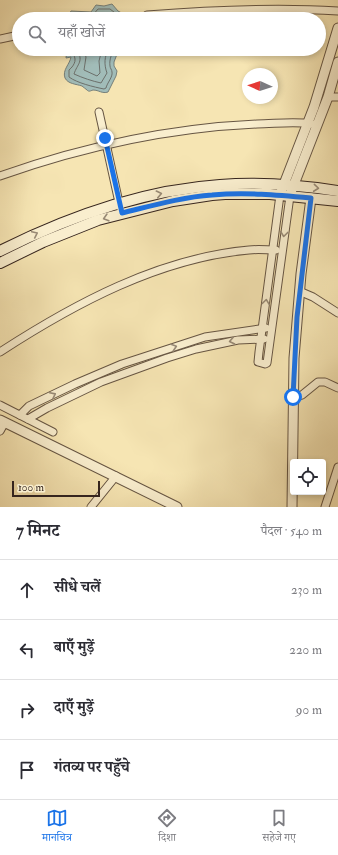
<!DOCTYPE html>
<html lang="hi">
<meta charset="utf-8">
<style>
:root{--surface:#fff;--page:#f2f2f3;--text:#2b2b33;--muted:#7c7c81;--line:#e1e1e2;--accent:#1a73e8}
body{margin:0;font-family:"IM FELL Double Pica","Noto Serif Devanagari",serif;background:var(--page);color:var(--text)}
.controls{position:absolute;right:12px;bottom:12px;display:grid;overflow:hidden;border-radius:4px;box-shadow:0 2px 6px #0003}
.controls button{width:36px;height:36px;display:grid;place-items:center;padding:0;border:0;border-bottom:1px solid var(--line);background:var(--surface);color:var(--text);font:20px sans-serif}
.compass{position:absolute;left:242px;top:68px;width:36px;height:36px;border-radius:50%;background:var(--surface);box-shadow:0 2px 6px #0003;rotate:273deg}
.scale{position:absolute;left:12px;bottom:10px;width:88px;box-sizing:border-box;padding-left:4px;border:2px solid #36251e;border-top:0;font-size:11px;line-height:14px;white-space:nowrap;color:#36251e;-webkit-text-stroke:3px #f9eece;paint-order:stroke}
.stop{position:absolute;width:12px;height:12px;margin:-9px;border:3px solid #1a73e8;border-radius:50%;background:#fff}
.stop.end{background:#1a73e8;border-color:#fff;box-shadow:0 1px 4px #0008}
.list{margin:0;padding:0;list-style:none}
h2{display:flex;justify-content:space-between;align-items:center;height:52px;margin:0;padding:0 16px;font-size:17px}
h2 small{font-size:13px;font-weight:400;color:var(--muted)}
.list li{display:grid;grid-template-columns:26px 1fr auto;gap:12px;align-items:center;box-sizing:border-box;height:60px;padding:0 16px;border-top:1px solid var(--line)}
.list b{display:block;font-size:15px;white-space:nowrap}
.list em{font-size:13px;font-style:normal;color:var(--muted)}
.icon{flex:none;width:22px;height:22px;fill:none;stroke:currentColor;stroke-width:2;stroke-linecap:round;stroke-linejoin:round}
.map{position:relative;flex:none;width:338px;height:507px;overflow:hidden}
.search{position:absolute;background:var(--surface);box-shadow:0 2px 6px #0003;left:12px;right:12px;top:12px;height:44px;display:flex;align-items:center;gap:10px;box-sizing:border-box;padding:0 14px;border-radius:22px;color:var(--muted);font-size:15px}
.sheet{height:292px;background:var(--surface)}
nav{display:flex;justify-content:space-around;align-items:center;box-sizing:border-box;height:56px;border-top:1px solid var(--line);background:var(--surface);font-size:11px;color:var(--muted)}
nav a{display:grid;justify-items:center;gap:2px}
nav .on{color:var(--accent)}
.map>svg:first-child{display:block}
.water{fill:#a1bcb8;stroke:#76807a}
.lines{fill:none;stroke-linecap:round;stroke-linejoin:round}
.shore{stroke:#6c706b;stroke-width:1}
.minor-casing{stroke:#665543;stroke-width:9}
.tertiary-casing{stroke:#665543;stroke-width:11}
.secondary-casing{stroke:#36251e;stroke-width:12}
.minor{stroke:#f9eece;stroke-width:7}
.tertiary{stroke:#f9eece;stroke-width:9}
.secondary{stroke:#f9eece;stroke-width:10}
.oneway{stroke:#988a76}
.route{stroke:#1a73e8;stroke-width:5}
</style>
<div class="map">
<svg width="338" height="507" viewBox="0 0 338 507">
<rect width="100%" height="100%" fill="#f6e5b3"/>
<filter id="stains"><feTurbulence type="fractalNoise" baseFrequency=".005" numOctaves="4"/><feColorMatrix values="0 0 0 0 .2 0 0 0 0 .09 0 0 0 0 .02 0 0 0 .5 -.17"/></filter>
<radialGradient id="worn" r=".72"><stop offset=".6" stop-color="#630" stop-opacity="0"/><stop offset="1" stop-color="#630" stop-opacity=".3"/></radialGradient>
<g class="water">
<polygon points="112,4 118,11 127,16 127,19 57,19 61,16 68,16 71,11 91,12 96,5 104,6"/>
<path d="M67,49H119L114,62V66L117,71L116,76L108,92C102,94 99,90 93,90C90,91 89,92 87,90C85,89 84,87 82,86C76,84 68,84 65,78C62,70 70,64 71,57L66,58Z"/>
</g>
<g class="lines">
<g class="shore">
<polyline points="71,19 74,15 92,16 98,9 110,9 123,19"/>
<path d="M71,49V52C78,58 75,65 69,70V77C77,83 94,87 104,89L106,88C107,83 113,77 112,72C112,70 110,68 110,66C109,59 112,54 114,49"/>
<path d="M76,49C85,61 77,64 74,74C83,78 92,81 101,83L107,73C104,65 104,56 109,49"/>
<polyline points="83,49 86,57 84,70 97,76 100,73 99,61 102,49"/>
</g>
<defs>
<g id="minor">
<path d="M147,15C211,10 274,7 338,11"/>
<polyline points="0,39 19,35"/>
<polyline points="328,97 338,97"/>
<polyline points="99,112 120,207"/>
<path d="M0,176C82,147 169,128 257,124C274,124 294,121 312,124"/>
<polyline points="280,195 259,352 258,362 265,364 267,363 290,196"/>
<polyline points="299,291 313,297 338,313"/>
<path d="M0,352C74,304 159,258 249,250C258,249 267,250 276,250"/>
<polyline points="293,397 302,395 318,382 325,382 338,388"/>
<polyline points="0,405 53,432"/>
<polyline points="20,415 29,406 75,384 122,364 205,337 266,328"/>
<polyline points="28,419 47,408 101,382 167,358 196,349 238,340 264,339"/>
<polyline points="0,431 5,422"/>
<polyline points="91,507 116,476"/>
<polyline points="325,507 338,467"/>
</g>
<g id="tertiary">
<polyline points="281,192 314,107 338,28"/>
<polyline points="291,192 328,97 338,62"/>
<polyline points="0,420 177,507"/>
<polyline points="292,507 294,358 301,274 311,198"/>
</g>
<g id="secondary">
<path d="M0,251C68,217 143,190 220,185C259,182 299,185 338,191"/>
<polyline points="0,263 43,242 98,220 173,201 212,195 225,194 270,194 338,201"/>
</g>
</defs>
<use href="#minor" class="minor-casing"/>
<use href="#tertiary" class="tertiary-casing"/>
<use href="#secondary" class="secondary-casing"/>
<use href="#minor" class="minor"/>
<use href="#tertiary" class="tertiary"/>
<use href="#secondary" class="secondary"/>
</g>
<defs><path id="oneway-chevron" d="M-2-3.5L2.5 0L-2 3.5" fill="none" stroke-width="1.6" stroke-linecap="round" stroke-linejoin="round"/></defs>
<g class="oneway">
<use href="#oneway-chevron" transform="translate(316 188) rotate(6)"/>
<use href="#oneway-chevron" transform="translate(159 194) rotate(-12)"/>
<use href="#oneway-chevron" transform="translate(106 218) rotate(164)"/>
<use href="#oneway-chevron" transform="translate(35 234) rotate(-25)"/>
<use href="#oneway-chevron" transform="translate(284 234) rotate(97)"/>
<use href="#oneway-chevron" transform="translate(266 302) rotate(-82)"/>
<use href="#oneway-chevron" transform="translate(232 341) rotate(168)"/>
<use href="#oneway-chevron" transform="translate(174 347) rotate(-18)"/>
<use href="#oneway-chevron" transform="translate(53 395) rotate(-26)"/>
</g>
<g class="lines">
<path class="route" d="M105,138L122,213C151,206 182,197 212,195C245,192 278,195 311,198L297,317L293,397"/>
</g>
<rect width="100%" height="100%" filter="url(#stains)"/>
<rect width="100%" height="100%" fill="url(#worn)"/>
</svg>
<div class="controls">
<button><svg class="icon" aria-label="locate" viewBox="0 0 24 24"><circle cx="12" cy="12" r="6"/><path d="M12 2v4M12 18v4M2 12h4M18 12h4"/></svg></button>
</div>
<svg class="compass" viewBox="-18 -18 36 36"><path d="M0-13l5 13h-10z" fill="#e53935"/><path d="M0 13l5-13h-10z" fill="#7c7c81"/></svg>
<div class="scale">100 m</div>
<div class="stop" style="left:293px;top:397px"></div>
<div class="stop end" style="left:105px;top:138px"></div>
<div class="search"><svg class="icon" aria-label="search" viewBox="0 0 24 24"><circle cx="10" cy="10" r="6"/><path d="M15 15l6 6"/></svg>यहाँ खोजें</div>
</div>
<section class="sheet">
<h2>7 मिनट<small>पैदल · 540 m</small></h2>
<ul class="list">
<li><svg class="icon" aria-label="ahead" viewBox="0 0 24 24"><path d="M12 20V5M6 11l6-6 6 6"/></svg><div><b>सीधे चलें</b></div><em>230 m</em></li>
<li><svg class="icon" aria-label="left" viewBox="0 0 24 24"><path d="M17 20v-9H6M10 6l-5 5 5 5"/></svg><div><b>बाएँ मुड़ें</b></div><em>220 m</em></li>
<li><svg class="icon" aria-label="right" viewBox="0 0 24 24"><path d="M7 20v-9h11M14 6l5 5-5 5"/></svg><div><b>दाएँ मुड़ें</b></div><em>90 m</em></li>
<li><svg class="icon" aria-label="arrive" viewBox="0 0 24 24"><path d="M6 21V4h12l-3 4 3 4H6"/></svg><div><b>गंतव्य पर पहुँचे</b></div></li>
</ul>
</section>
<nav>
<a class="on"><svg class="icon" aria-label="map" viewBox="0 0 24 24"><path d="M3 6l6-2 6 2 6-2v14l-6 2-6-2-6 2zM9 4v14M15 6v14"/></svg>मानचित्र</a>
<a><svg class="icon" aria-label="directions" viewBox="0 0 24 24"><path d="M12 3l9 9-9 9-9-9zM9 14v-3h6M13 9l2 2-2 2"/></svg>दिशा</a>
<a><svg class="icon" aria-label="saved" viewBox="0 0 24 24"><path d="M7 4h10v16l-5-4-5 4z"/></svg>सहेजे गए</a>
</nav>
